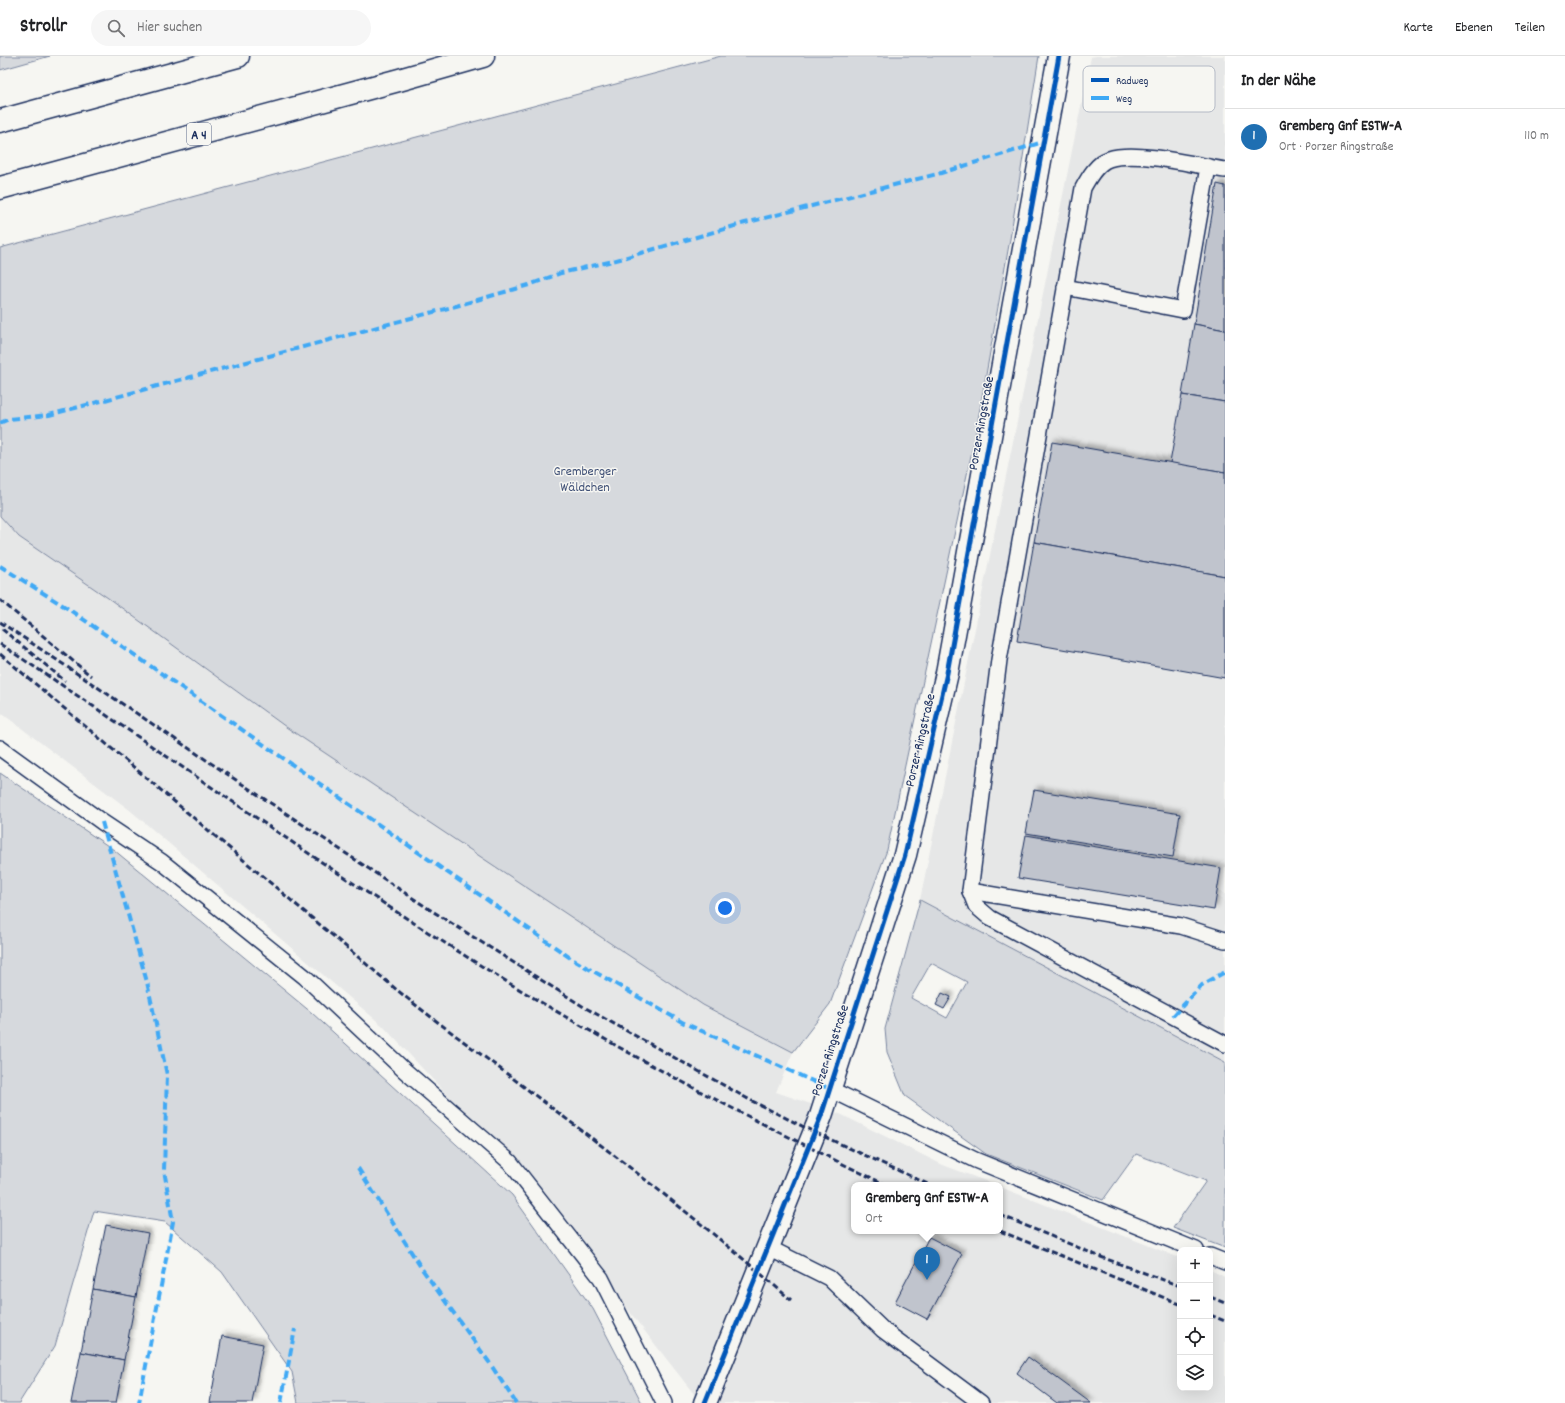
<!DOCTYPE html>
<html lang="de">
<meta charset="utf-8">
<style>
:root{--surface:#fff;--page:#f6f6f6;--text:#202124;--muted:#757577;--line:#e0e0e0;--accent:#1f6fb2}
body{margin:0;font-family:Dekko,sans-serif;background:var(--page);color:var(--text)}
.controls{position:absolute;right:12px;bottom:12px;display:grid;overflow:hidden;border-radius:8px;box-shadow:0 4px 16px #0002}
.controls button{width:36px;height:36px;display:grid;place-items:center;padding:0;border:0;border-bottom:1px solid var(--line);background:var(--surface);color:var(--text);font:20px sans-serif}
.you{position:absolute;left:725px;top:852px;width:14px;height:14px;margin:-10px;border:3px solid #fff;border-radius:50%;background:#1a73e8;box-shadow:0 0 0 6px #1a73e833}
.badge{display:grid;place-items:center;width:26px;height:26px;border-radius:50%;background:var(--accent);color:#fff;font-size:13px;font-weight:700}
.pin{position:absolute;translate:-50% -33px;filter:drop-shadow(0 1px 2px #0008)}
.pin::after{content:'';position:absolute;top:21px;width:14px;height:12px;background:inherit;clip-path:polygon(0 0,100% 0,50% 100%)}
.popup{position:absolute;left:851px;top:1126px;width:152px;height:52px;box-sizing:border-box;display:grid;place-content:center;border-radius:8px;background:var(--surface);filter:drop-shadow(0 1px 3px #0005);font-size:13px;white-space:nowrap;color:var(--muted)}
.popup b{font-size:15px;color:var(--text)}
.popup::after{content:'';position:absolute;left:50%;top:100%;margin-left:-8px;border:8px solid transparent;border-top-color:var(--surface)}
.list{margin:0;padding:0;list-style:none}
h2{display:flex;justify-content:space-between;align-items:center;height:52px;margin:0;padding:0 16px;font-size:17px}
h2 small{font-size:13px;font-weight:400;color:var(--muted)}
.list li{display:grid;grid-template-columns:26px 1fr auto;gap:12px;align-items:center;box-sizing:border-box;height:56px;padding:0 16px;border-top:1px solid var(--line)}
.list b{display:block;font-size:15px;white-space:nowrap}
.list p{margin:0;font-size:13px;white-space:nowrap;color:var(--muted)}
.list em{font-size:13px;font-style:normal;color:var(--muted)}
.icon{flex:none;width:22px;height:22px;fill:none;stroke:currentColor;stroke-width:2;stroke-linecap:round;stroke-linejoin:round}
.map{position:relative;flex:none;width:1225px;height:1347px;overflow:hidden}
header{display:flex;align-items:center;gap:24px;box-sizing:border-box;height:56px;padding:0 20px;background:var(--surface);border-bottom:1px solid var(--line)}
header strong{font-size:19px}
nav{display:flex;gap:22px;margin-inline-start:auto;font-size:14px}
.search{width:280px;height:36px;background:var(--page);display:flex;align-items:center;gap:10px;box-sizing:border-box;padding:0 14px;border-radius:22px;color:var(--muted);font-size:15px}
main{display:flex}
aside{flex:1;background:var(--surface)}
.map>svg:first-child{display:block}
.built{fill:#e6e7e7}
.green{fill:#d6d9dd;stroke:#78849e;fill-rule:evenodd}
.building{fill:#c0c4cd;stroke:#1b2f5e;filter:url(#shadow)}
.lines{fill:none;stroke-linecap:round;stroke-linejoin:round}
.lane-casing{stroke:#1b2f5e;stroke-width:18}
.street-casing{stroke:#1b2f5e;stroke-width:25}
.highway-casing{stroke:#1b2f5e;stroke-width:25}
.lane{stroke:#f6f6f2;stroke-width:15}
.street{stroke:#f6f6f2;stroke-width:22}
.highway{stroke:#f6f6f2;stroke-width:22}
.rail{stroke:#1b2f5e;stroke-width:3;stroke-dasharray:6 3;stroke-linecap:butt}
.quiet{stroke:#3fa9f5;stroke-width:4;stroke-dasharray:8 4;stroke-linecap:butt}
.cycleway-casing{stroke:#f6f6f2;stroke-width:8}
.cycleway{stroke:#0057b8;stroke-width:5}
.labels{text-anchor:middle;stroke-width:3;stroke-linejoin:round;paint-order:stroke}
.shield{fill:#f6f6f2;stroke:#5d6b8a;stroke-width:1}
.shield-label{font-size:13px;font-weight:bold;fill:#1b2f5e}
.street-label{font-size:14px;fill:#1b2f5e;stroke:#f6f6f2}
.park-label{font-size:14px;fill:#405177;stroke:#f6f6f2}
.key{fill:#f6f6f2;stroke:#b4bac6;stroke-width:1}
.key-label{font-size:11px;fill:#1b2f5e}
</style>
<header>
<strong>Strollr</strong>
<div class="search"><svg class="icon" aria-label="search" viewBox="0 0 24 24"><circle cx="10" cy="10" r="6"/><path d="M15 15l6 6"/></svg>Hier suchen</div>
<nav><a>Karte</a><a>Ebenen</a><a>Teilen</a></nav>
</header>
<main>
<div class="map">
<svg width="1225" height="1347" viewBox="0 0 1225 1347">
<defs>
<filter id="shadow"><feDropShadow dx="3.5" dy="-3.5" stdDeviation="2" flood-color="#0004"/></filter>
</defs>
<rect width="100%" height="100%" fill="#f6f6f2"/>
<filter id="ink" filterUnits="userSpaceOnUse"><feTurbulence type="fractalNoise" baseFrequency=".025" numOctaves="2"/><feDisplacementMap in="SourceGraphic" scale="8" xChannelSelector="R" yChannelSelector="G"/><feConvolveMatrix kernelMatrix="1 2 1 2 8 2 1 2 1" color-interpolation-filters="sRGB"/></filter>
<g filter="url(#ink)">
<g class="built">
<polygon points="1096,0 1225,0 1225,1006 920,844 1091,1"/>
<polygon points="0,460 19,481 108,542 286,671 703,949 793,996 776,1036 840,1058 943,1109 996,1129 854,1129 854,1175 1000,1175 1000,1131 1180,1202 1180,1332 1210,1332 1210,1214 1225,1221 1225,1347 701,1347 528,1126 383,970 131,755 0,656"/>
</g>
<g class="green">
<polygon points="0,0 50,0 0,14"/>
<polygon points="721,0 1039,0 1010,183 975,381 887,794 830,948 793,996 703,949 286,671 108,542 19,481 0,460 0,192"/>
<polygon points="0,717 114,794 312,957 512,1139 593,1253 642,1347 298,1347 292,1316 222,1216 165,1166 94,1155 55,1290 19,1347 0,1347"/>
<path d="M920,844L1225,1006V1192L1173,1172L1206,1125L1136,1098L1103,1144L986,1098L905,1040L887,996L885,973ZM931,907L967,926L947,962L911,942Z"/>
</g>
<g class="building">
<polygon points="1217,128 1225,130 1225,274 1194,268"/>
<polygon points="1194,268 1225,274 1225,346 1182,339"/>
<polygon points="1182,339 1225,346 1225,416 1170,407"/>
<polygon points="1052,386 1225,416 1225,520 1034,486"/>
<polygon points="1034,486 1225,520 1225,622 1017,585"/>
<polygon points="1034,734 1180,758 1173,801 1026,777"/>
<polygon points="1026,779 1221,812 1214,854 1018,822"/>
<polygon points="942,937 951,941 944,953 936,949"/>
<polygon points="106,1169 148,1177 136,1241 93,1233"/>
<polygon points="929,1181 962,1198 927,1263 895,1246"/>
<polygon points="93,1233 136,1241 124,1304 81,1296"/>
<polygon points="222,1280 263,1288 252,1347 210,1347"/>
<polygon points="81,1296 124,1304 116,1347 71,1347"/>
<polygon points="1028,1301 1091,1347 1057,1347 1017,1317"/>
</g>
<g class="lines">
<defs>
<g id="lane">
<path d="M1225,114C1196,109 1135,94 1109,103C1097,107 1089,121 1083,132L999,604L970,835L976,850L990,862L1225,988"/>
<polyline points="1065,231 1183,254 1208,111"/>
<polyline points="0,692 102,766 162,806 305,921 404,1014 510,1106 601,1222 664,1347"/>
<polyline points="970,835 1181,870 1225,884"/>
<polyline points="830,1033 975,1104 1196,1194"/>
<polyline points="767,1191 829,1222 883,1274 981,1347"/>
<polyline points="1210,1200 1225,1206"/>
</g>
<polyline id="street" points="705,1347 821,1060 905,799 947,617 1059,0"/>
<g id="highway">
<polyline points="0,65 238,0"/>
<polyline points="0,132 399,24 483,0"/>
</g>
</defs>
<use href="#lane" class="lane-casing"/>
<use href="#street" class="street-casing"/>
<use href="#highway" class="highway-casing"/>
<use href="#lane" class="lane"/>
<use href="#street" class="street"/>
<use href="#highway" class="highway"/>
<g class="rail">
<polyline points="0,544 91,620"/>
<polyline points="0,566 429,853 584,951 750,1044 814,1076 930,1129"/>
<polyline points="2,573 65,625"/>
<path d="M0,588C172,701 338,823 514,930C603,984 695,1034 789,1081C821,1097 854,1114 887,1129"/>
<path d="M0,598L397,934C441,970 487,1002 532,1037C620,1103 708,1171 791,1244"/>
<polyline points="1000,1159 1101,1201 1180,1230"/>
<polyline points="1000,1175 1180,1248"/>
<polyline points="1210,1241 1225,1247"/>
<polyline points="1210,1259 1225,1265"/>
</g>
<g class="quiet">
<polyline points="0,367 9,363 49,359 456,250 529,229 561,217 613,205 745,167 941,117 1043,86"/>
<polyline points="0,510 67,552 572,903 682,966 830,1033"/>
<polyline points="102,766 147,926 167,1019 164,1114 173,1166 139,1347"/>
<polyline points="1173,960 1202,929 1225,916"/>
<polyline points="358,1112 422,1213 489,1306 516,1347"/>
<polyline points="281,1347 295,1273"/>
</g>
<defs>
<polyline id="cycleway" points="705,1347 821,1060 905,799 947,617 1059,0"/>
</defs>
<use href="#cycleway" class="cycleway-casing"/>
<use href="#cycleway" class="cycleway"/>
</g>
</g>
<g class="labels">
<rect class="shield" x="187" y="67" width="24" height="22" rx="3"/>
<g class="shield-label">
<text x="199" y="83">A 4</text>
</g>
<g class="street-label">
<text transform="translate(980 367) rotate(-80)" y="5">Porzer Ringstraße</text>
<text transform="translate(919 684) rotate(-77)" y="5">Porzer Ringstraße</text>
<text transform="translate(829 994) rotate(-72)" y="5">Porzer Ringstraße</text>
</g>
<g class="park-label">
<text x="585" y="419">Gremberger<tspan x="585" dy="16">Wäldchen</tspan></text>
</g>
</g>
<rect x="1083" y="10" width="132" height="46" rx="6" class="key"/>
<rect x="1091" y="22" width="18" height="4" fill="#0057b8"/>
<rect x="1091" y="40" width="18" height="4" fill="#3fa9f5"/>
<g class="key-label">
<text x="1116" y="28">Radweg</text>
<text x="1116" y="46">Weg</text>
</g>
</svg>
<div class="controls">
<button>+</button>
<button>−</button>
<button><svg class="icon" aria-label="locate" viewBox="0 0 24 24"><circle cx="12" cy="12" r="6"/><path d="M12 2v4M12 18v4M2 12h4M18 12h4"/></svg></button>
<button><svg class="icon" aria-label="layers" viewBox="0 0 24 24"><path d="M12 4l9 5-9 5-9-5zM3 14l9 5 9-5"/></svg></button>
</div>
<div class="you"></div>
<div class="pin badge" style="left:927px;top:1224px">1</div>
<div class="popup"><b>Gremberg Gnf ESTW-A</b>Ort</div>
</div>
<aside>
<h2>In der Nähe<small></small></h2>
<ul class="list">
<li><span class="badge">1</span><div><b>Gremberg Gnf ESTW-A</b><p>Ort · Porzer Ringstraße</p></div><em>110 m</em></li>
</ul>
</aside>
</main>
